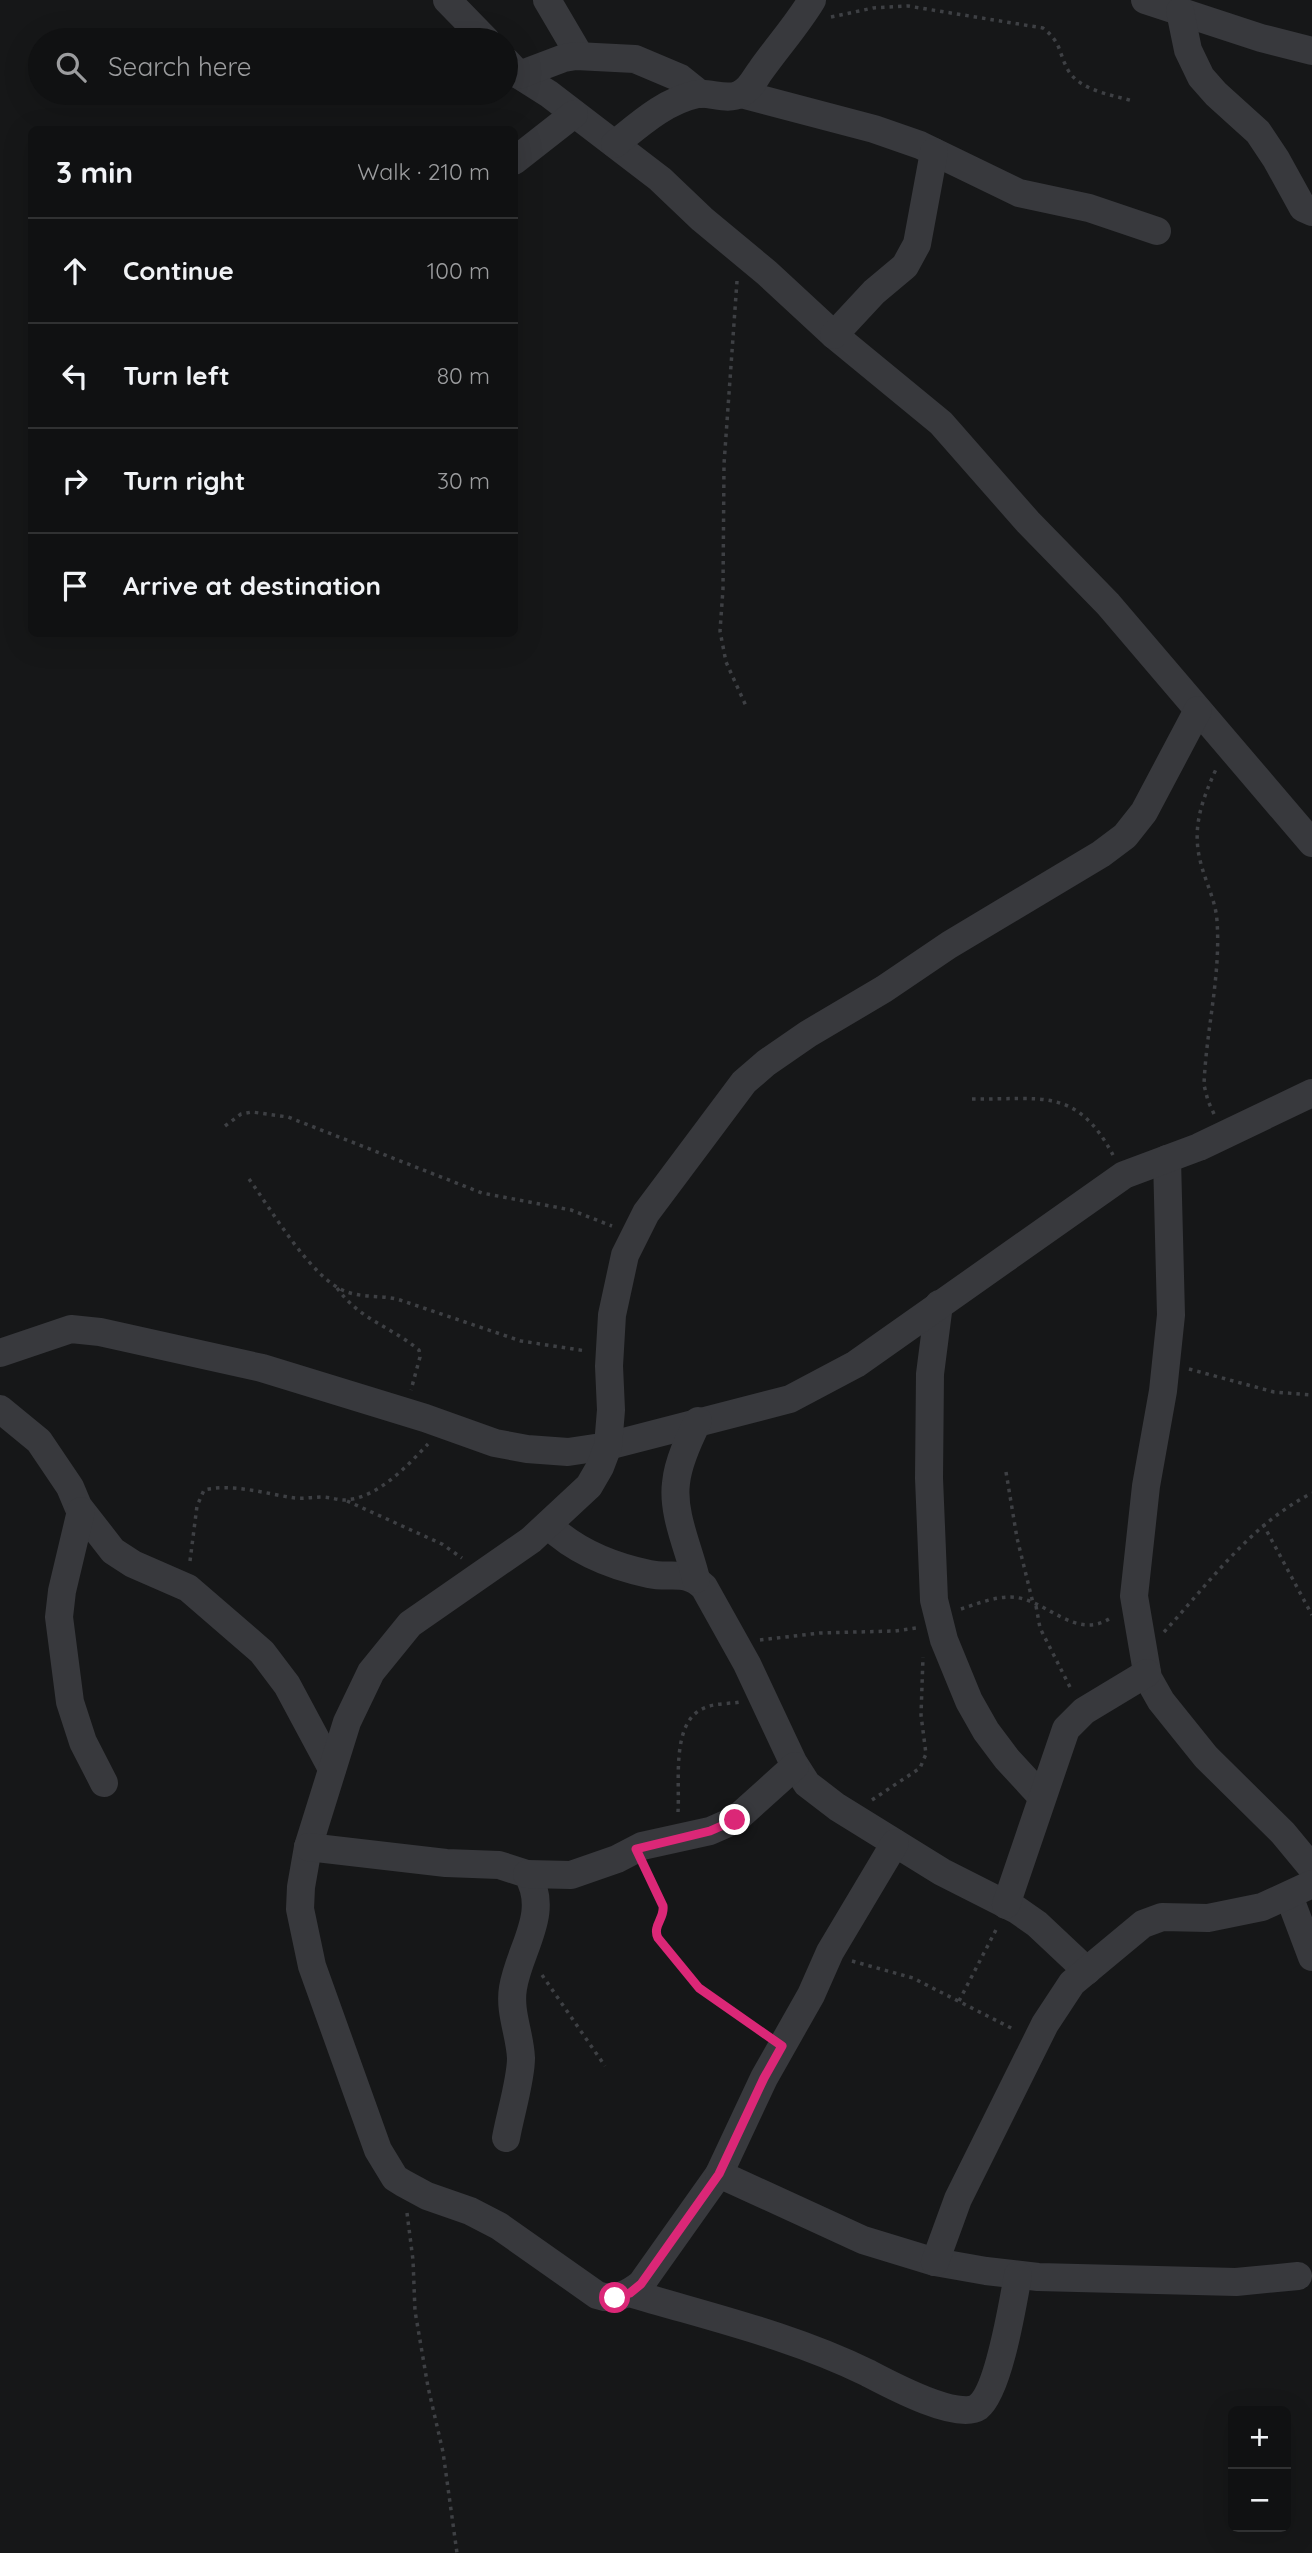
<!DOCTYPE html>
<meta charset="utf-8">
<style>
:root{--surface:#101112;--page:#1e1f20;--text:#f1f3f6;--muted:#9c9d9f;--line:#303132}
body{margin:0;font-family:Quicksand,sans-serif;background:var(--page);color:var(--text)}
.controls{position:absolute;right:21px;bottom:21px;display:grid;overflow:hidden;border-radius:10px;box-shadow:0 7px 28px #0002}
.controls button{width:63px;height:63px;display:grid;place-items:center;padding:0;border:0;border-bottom:2px solid var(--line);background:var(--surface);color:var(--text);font:35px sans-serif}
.stop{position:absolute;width:21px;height:21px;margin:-16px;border:5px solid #db2777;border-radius:50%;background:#fff}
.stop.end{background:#db2777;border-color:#fff;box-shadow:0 2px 7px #0008}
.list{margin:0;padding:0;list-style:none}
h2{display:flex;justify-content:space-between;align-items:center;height:91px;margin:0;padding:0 28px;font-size:30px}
h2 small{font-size:23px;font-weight:400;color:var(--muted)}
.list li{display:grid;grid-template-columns:46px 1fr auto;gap:21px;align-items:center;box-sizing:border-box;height:105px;padding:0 28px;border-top:2px solid var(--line)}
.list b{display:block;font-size:26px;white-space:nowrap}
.list em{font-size:23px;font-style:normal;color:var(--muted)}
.icon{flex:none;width:38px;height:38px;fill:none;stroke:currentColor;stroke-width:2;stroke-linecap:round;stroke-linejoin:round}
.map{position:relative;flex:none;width:1312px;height:2553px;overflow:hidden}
.search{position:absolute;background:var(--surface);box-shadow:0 7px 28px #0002;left:28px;top:28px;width:490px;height:77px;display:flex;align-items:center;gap:18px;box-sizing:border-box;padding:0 24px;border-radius:38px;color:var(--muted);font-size:26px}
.panel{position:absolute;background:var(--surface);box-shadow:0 7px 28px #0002;left:28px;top:126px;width:490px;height:511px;border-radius:10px}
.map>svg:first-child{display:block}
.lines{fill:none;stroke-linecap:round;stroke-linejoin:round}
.path{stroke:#3e4044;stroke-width:3.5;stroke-dasharray:3.5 5;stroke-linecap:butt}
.minor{stroke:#38393d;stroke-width:28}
.route{stroke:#db2777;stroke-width:9}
</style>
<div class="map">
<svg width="1312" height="2553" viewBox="0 0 1312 2553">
<rect width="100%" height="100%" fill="#161718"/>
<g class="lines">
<g class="path">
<path d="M831,17L873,8L908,6L1043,28C1062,43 1058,52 1068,70C1080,91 1113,95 1133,101"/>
<polyline points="737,281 724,464 723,589 720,631 726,662 746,706"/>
<path d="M972,1099C1041,1100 1076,1086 1113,1155"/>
<path d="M1214,1114L1208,1101L1204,1085C1206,1030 1221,976 1217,921C1216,902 1206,883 1201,864C1191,828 1202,800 1217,767"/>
<polyline points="225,1126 241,1114 252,1112 288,1117 482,1193 571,1210 612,1226"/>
<path d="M249,1179C271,1209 312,1280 347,1292C364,1298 383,1295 400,1300L521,1341L586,1351"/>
<path d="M337,1288C360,1320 390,1326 419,1350L420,1357L411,1390"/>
<polyline points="1189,1369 1274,1392 1312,1395"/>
<polyline points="1006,1472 1017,1538 1033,1603"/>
<polyline points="347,1501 442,1544 462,1558"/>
<polyline points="1263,1524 1312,1615"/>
<path d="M190,1561L197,1506L204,1490C234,1483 266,1494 295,1498C304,1499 313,1497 322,1497C330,1497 337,1500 344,1500C377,1499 407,1466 428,1444"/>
<polyline points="1036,1606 1040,1628 1072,1691"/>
<path d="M961,1609C976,1604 994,1597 1010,1597C1046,1597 1075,1643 1112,1617"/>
<path d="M1164,1632C1210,1582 1251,1524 1312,1493"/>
<polyline points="760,1640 820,1633 895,1631 916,1628"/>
<polyline points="872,1800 920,1768 926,1754 921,1715 923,1657"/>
<path d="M678,1812C680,1783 671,1724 702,1709C713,1703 728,1704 740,1702"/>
<path d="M647,1871L663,1906C665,1918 652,1926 658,1939L699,1988L763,2033"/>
<polyline points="852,1961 913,1978 1015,2030"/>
<polyline points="542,1975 605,2066"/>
<polyline points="959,2001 998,1926"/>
<polyline points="407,2213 413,2260 415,2311 428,2387 443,2452 457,2553"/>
</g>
<g class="minor">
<polyline points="447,0 486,40"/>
<polyline points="547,0 580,56"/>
<polyline points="1145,0 1261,38 1312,51"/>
<polyline points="1180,11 1188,50 1201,77 1216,94 1258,132 1276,159 1303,208 1312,212"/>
<polyline points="506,61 519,75 549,94 660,179 702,219 767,273 834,335 941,423 1028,522 1108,604 1312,843"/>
<polyline points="519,75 564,58 576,56 635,59 680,78 700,94"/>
<polyline points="741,94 874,129 920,145 1019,193 1089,208 1157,231"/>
<path d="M615,144C640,124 665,101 697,94C711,92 727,101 740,94C751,89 754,79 761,70C778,46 797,25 812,0"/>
<polyline points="514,161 574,114"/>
<polyline points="834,335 874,292 905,266 917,244 934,152"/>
<polyline points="1167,1159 1171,1315 1163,1391 1146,1486 1134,1596 1148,1678 1161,1701 1206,1757 1283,1833 1312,1868"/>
<polyline points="939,1304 930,1374 929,1478 934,1600 944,1640 969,1701 986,1731 1007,1759 1042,1797"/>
<polyline points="0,1353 71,1329 100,1332 262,1368 425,1418 495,1443 527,1449 568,1452 608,1446 790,1399 856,1364 1124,1175 1199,1147 1312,1093"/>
<polyline points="0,1409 39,1441 70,1487 78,1506 113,1551 133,1564 188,1588 262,1652 287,1685 332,1769"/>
<polyline points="81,1511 62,1591 59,1617 70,1702 83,1742 104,1783"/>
<path d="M548,1525C576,1552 611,1566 649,1574C671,1579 686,1569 704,1587L747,1664L793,1762L807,1784L837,1807L942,1872L1017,1910L1037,1924L1087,1971"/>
<path d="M696,1579C689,1549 672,1514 676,1483C678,1462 689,1439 698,1421"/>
<path d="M895,1843L830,1952L811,1995L764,2078L719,2174L641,2284C627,2295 614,2301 597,2295L499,2226L470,2211L427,2196L403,2183L395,2178L378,2150L312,1966L300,1909L301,1887L308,1847L347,1722L371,1672L410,1624L531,1540L589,1486L600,1467L608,1446L611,1410L609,1366L612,1315L625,1255L646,1213L744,1082L766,1063L808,1034L884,989L949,945L1101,854L1125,836L1144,812L1198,710"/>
<path d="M308,1847L446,1863L499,1865L527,1874C551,1913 519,1949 513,1988C509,2012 520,2034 521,2058C521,2080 510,2115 506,2138"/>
<polyline points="527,1874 571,1875 617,1859 642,1846 710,1831 735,1820 795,1766"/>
<polyline points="1289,1896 1312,1957"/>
<polyline points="1006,1905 1066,1729 1084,1711 1147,1673"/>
<polyline points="719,2174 863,2240 935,2262 986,2271 1038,2277 1236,2282 1298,2276"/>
<polyline points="935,2262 958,2199 1045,2024 1072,1983 1143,1924 1162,1917 1208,1918 1262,1907 1312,1884"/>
<path d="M630,2293C710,2317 793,2336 868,2373C889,2384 958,2421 978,2407C999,2391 1013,2302 1018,2275"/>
</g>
</g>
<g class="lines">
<path class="route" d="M615,2298L630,2293L641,2284L719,2174L764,2078L782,2046L699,1988L658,1938C652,1926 665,1918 663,1906L636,1849L710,1831L735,1820"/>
</g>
</svg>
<div class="controls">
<button>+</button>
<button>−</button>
</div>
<div class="stop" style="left:615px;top:2298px"></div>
<div class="stop end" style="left:735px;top:1820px"></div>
<div class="search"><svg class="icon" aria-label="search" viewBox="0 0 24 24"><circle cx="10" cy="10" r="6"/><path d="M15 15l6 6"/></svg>Search here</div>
<section class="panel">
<h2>3 min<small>Walk · 210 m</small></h2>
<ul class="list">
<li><svg class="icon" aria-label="ahead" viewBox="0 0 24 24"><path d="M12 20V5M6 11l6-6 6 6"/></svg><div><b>Continue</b></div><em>100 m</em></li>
<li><svg class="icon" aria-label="left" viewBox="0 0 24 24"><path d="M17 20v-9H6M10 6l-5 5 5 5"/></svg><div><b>Turn left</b></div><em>80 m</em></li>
<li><svg class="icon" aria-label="right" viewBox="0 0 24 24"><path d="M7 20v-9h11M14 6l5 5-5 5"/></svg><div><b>Turn right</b></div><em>30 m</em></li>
<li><svg class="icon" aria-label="arrive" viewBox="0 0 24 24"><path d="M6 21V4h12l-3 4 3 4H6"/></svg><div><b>Arrive at destination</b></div></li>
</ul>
</section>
</div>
